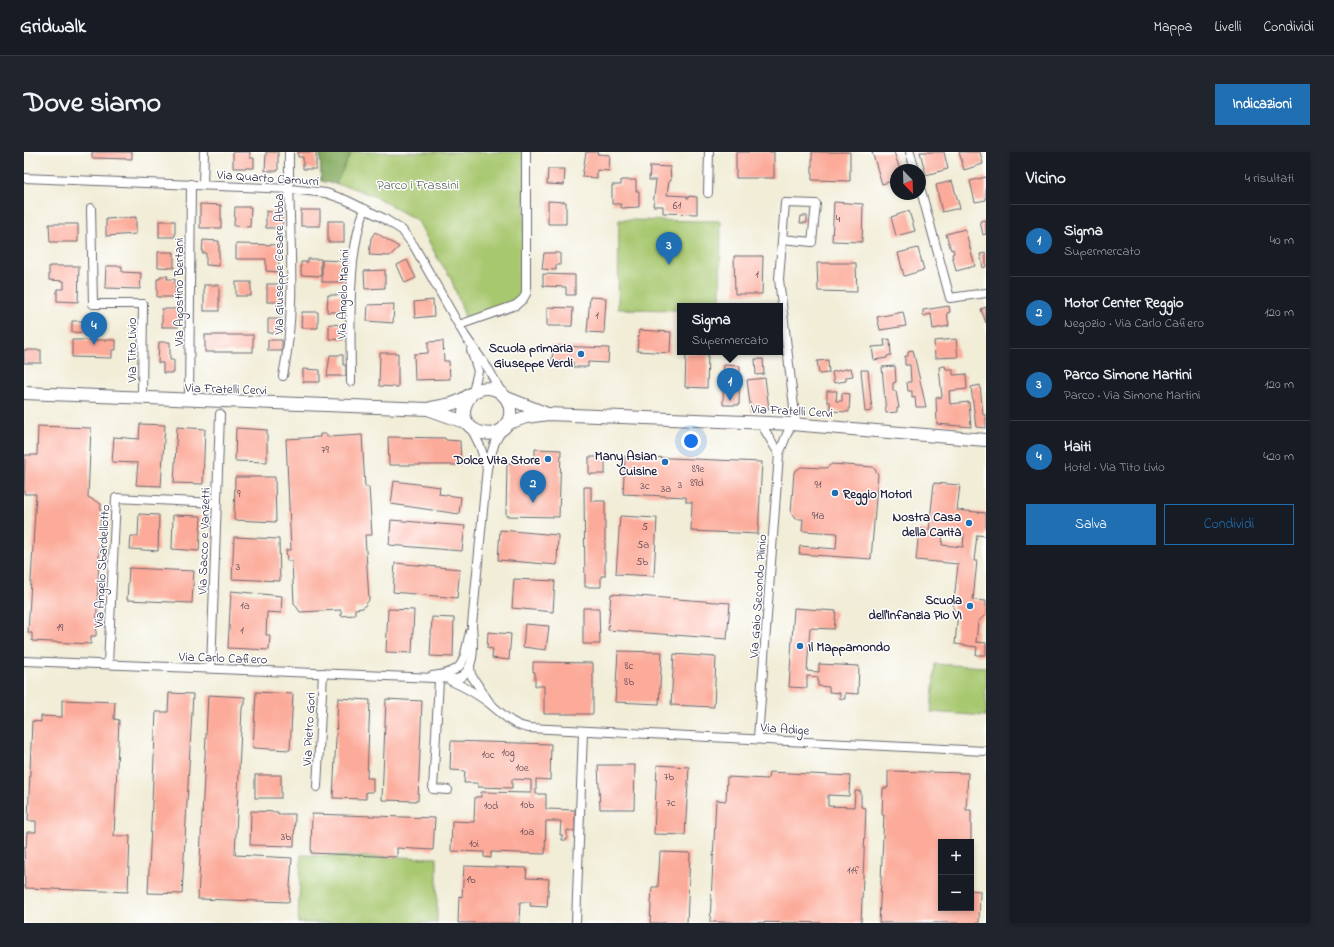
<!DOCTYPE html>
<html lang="it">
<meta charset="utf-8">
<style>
:root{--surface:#171b24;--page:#20242c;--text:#f1f3f6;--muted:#9ea1a6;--line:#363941;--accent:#1f6fb2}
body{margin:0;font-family:"Indie Flower",sans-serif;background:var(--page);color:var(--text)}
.controls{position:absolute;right:12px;bottom:12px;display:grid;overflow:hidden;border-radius:0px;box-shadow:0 2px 6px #0003}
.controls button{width:36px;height:36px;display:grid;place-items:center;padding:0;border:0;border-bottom:1px solid var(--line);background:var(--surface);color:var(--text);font:20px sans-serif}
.compass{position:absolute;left:866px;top:12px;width:36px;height:36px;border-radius:50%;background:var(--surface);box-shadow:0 2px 6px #0003;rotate:157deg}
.you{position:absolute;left:667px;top:289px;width:14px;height:14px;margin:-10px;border:3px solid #fff;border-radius:50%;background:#1a73e8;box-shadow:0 0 0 6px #1a73e833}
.badge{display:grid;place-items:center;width:26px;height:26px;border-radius:50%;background:var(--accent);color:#fff;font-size:13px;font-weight:700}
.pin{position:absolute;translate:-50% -33px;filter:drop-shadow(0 1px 2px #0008)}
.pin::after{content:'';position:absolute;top:21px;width:14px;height:12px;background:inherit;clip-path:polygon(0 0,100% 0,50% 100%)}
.popup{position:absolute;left:653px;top:151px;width:106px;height:52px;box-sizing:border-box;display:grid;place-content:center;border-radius:0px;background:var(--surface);filter:drop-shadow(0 1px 3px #0005);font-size:13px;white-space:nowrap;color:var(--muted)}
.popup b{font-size:15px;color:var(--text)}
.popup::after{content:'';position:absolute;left:50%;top:100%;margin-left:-8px;border:8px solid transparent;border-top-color:var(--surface)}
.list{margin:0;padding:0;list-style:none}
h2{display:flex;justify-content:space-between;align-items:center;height:52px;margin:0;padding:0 16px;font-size:17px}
h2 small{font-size:13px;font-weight:400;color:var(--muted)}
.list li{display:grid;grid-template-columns:26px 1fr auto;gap:12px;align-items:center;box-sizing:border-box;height:72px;padding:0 16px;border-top:1px solid var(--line)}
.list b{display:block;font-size:15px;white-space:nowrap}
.list p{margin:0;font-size:13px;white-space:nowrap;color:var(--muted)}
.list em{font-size:13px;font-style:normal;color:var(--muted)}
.actions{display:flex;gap:8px;padding:12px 16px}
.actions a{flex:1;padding:9px 0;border:1px solid var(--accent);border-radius:0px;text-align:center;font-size:14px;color:var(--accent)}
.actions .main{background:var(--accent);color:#fff}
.map{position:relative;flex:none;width:962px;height:771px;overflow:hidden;border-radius:0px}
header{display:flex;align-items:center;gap:24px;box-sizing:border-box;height:56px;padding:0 20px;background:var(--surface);border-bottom:1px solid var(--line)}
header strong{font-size:19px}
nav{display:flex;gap:22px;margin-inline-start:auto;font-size:14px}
.intro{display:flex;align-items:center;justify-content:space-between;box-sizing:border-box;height:96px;padding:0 24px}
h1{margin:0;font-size:28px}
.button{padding:10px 18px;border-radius:0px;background:var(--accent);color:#fff;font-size:14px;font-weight:700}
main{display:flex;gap:24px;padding:0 24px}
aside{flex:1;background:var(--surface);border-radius:0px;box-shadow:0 2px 6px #0003}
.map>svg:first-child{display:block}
.green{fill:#a8c870;stroke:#657556}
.forest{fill:#86ac62;stroke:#54674e}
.building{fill:#fcaa99;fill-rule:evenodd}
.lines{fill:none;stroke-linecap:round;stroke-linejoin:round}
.street-casing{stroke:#6a6972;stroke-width:10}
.secondary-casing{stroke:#6a6972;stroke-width:14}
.street{stroke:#fff;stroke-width:8}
.secondary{stroke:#fff;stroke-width:12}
.poi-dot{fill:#1f6fb2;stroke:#fff;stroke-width:1.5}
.labels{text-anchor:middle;stroke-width:3;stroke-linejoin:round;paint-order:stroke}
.number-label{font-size:11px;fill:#584452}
.street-label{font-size:13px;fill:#22223b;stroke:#fff}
.park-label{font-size:13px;fill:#515c4e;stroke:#fff}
.poi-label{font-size:13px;font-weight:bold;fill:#22223b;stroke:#fff;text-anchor:end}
</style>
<header>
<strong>Gridwalk</strong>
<nav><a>Mappa</a><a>Livelli</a><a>Condividi</a></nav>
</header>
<div class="intro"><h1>Dove siamo</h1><a class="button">Indicazioni</a></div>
<main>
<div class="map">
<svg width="962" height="771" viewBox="0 0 962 771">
<rect width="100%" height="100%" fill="#fff"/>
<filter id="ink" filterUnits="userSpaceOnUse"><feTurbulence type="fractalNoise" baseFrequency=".025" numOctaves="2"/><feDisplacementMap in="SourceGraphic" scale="8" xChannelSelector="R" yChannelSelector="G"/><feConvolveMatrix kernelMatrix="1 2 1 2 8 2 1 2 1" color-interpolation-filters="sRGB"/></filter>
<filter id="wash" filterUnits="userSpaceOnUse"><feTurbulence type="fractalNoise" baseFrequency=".012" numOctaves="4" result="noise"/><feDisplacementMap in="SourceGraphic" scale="16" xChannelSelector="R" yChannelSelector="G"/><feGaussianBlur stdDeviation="0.9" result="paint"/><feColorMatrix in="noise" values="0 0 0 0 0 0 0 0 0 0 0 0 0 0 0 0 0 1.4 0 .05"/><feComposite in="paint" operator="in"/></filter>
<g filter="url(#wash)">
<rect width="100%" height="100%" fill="#f1edd7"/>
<g class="green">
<polygon points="296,0 502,0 499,147 443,170 426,124 414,107 394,69 352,45 326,35 297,29"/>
<polygon points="595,68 697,69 696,154 656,154 656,158 594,157"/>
<polygon points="911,512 962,515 962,564 907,560"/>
<polygon points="277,703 413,706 413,771 274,771"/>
</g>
<polygon class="forest" points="296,0 327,0 312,32 297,29"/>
<g id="blocks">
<g class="building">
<polygon points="68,0 108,0 108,7 68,6"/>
<polygon points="209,0 226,0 226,6 230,6 230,16 209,16"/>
<polygon points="242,0 254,0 254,19 241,19"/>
<polygon points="274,0 292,0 292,17 279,17 279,5 274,5"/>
<polygon points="562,0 574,0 573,2 586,3 585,19 573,18 573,26 558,25"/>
<rect x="712" y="0" width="38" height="26"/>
<polygon points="788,0 826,0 826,29 788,28"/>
<polygon points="848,0 870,0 876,18 872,18 872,28 858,32"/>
<polygon points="896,0 920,0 924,17 902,23"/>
<polygon points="935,0 956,0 959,12 940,18"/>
<polygon points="626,14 646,15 647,29 645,29 643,43 663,44 663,46 665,46 665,44 673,45 673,62 639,61 639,54 629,54 632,28 625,28"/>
<polygon points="524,17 541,17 540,33 523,32"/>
<polygon points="962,25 962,48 951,50 946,29"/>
<polygon points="597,28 612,28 612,39 615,39 615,55 597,56 597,52 588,52 588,33 597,33"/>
<polygon points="928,29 936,56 918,60 912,33"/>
<polygon points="524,49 542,50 542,72 524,72"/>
<polygon points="810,50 839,52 838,90 808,89"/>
<polygon points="176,52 197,53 197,76 176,76"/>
<polygon points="211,55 227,55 226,75 210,74"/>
<rect x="277" y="58" width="19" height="16"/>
<polygon points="242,59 258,62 258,76 242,76"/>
<polygon points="885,59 891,79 872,84 867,65"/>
<polygon points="777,64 783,64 783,71 776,71"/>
<polygon points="112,65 112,82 82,84 82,67"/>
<polygon points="962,68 962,82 959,83 956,69"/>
<rect x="135" y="69" width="16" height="16"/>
<rect x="304" y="69" width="16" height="21"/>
<polygon points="25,72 54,72 54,90 26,90"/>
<polygon points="941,77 951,114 932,119 928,102 930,101 929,97 927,98 922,82"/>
<polygon points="351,80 375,95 366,104 345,103 347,86"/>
<polygon points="179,88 195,89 195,114 182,113 182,101 178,101"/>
<polygon points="212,92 255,93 255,120 242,119 242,107 212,107"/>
<polygon points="894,96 900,118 880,124 874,101"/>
<polygon points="134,100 150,100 150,116 134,115"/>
<polygon points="520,101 536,101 536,113 532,113 532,118 518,117"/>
<polygon points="962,101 962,115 959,116 956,102"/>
<polygon points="710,104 739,104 738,142 711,142"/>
<polygon points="284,107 297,107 297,124 277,123 277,110 284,110"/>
<polygon points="298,108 320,109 320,130 298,130"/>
<polygon points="383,108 392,126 381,131 373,113"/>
<polygon points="793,111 832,111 833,140 794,139"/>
<polygon points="25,114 55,114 54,150 33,149 33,137 40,137 40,129 25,128"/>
<polygon points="82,114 98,114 98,120 117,121 116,137 81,136"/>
<polygon points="361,118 361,136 341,137 340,119"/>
<polygon points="519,122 551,123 551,143 542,143 542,135 519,134"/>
<polygon points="136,124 144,124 143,127 151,127 151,145 133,145 133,127 136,127"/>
<rect x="212" y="130" width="15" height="14"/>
<rect x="243" y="132" width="15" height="18"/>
<rect x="180" y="133" width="15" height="26"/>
<polygon points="304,143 320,143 320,160 303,160"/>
<polygon points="566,145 582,146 580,181 563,180"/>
<polygon points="409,148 410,164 391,166 390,150"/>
<polygon points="370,152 369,171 343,169 344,153"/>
<polygon points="925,154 926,160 923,161 925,174 909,177 907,162 899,164 899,158"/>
<polygon points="523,155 549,156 548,174 523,174"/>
<polygon points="962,155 962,171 957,157"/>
<rect x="138" y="157" width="16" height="18"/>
<polygon points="278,160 294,160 294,176 277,176"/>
<polygon points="879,160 882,174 856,178 853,165"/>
<polygon points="244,167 258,167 257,181 244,181"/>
<polygon points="48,169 63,169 62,181 48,180"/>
<polygon points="305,172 319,173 319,188 305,187"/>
<polygon points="615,178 647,180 646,201 613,199"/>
<rect x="181" y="183" width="48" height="17"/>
<polygon points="866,187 867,203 863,204 863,206 850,208 848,195 861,194 860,188"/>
<polygon points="932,187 934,205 911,206 910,189"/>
<polygon points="48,188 92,188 92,198 88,198 88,206 48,205"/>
<rect x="244" y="188" width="14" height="11"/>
<polygon points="419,189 420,209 425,209 426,227 391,228 390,202 404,201 404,190"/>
<polygon points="135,190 146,190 146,208 150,208 150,221 139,221 139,211 134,211"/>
<polygon points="529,194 585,196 584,211 564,210 564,215 549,215 549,210 528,209"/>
<rect x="0" y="198" width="17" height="13"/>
<polygon points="889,198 902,255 892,255 891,245 888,246 888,239 884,239 883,230 887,230 886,213 881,213 881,204 884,204 884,199"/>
<polygon points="356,201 374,201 374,235 355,234"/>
<polygon points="662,202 684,202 683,236 661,235"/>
<polygon points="306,203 319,203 319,213 322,213 322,224 303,224"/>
<polygon points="731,207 739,207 740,222 732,223"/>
<polygon points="804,208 805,221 795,222 793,209"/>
<polygon points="700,213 716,214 715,253 699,253"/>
<polygon points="871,214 872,230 869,231 869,239 872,239 875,256 873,256 873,260 862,261 858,215"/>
<polygon points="921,214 922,217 929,217 929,223 942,222 943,237 925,239 926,252 945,250 947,275 913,272 912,246 918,245 915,215"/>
<polygon points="827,216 829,224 822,225 822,229 810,231 808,220"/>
<polygon points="279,217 296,218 296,230 279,230"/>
<polygon points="837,218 844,218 848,259 841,260"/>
<polygon points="741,226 745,257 727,260 723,228"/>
<polygon points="956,233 959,263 962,263 962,276 952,275 947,235"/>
<polygon points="803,239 813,239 812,249 818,249 818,241 826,242 825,260 806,259 806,250 803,250"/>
<polygon points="116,272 141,273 137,334 112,333 114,311 88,310 90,285 115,287"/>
<polygon points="14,274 67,276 64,345 77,352 72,484 67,484 67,492 8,489 8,481 4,481 12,342 0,342 1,303 13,303"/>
<polygon points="153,275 181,277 179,332 150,331"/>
<polygon points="212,276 243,278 243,310 211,309"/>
<polygon points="296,282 303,282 303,285 338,283 341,335 345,335 348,383 341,383 345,448 339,456 331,457 331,463 317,464 317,458 276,460 270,451 268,409 263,409 262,398 267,398 262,287 296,285"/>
<polygon points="364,285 421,286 422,288 436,289 437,313 365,313"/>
<polygon points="511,297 537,298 535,365 482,364 483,311 511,311"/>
<polygon points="601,304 738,310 734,382 667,379 668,350 662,350 662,345 599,342"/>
<rect x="565" y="305" width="16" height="17"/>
<polygon points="808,312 849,315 854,322 847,407 775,402 776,394 812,397 813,381 778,379 779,367 771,367 767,361 770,320 777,315 802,316"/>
<polygon points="211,325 251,325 252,370 210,368"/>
<polygon points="370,329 416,335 415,342 437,345 435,362 367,352"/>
<path d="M910,331L936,333L933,358L962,361V384L953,383L950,409H953L949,448L962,449V462L954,470L952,490L962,491V503H952L953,495L931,492L934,459L929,458L934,412L892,408L895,377L905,378ZM919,379L940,382L939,395L918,393Z"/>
<polygon points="560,335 567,335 567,349 581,349 581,424 577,424 577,435 561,435"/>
<polygon points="115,362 135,363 134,399 106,397 107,384 114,384"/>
<polygon points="149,363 177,364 175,399 148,397"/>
<polygon points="596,364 633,366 630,424 592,422"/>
<polygon points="367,368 441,374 438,399 365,393"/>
<polygon points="476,378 534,383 533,413 474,408"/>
<polygon points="210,385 255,387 256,429 208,427"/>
<polygon points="371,411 436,417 433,446 369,440"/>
<polygon points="105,416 170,419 168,451 103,448"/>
<polygon points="490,427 531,429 529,460 488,456"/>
<polygon points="207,439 258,444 257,461 243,460 242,483 246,483 245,498 204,496"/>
<polygon points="587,442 706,451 703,487 584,478"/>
<polygon points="559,456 575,456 576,492 559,492"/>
<polygon points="770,456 812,459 810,477 786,476 783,519 795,520 795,512 835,514 834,542 821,541 821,547 816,547 816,541 805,540 805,535 794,534 794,525 783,524 783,536 765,535"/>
<polygon points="364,457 390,458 388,501 362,500"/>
<polygon points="408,465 430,466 429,505 406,504"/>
<polygon points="501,472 525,474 522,498 499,495"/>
<polygon points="464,480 487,482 485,508 468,506 469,497 463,496"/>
<polygon points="594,499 638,500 635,552 591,550"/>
<polygon points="650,502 692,505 690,555 647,553"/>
<polygon points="509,510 569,511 569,562 520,562 520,534 511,534 511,520 509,520"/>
<polygon points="232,540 269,542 266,598 229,596"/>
<polygon points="145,541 169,542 158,742 124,741 132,560 144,560"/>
<polygon points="184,543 221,545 221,553 219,553 218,556 211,703 268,706 265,750 174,747"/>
<polygon points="314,546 346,548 343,626 349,626 349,640 342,640 342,647 309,646"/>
<polygon points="362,547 398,549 394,649 358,648"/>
<polygon points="38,548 91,550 90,567 95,568 90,684 106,684 104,740 1,736 0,695 2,695 3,680 12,680 12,669 4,669 8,569 17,570 17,564 38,565"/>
<polygon points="427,589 527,592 526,628 512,627 512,642 522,642 522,657 551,658 551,679 543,678 543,688 538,688 538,683 536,683 537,669 522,669 521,702 467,700 467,706 460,705 460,700 427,699 428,669 450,670 451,645 457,645 457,640 507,641 507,628 488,627 488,636 454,635 454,631 440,631 441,619 426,618"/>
<polygon points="574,613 611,613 610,657 576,657"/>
<polygon points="633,613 665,615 661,683 630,682"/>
<polygon points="864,619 944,621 942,658 947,658 947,690 917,690 917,756 947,756 947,738 956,739 955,771 855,771 860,663 858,663 859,636 864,636"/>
<polygon points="745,620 826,624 825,644 804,643 804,654 830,655 831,639 837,639 837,655 842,656 837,771 686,770 692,648 702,649 703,625 744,627"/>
<rect x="231" y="623" width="26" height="23"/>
<polygon points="227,659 254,660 254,662 271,662 270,694 226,693"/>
<polygon points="288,662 411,666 409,698 373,696 373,705 287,701"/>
<polygon points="636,700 666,701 663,771 626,771 628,735 634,735"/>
<polygon points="440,714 503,716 502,726 525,727 523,755 506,754 507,750 496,750 495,771 434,771 435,744 438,745"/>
</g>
</g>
</g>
<g filter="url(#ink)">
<use href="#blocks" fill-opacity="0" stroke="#6a6972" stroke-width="1"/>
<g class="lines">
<defs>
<g id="street">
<polyline points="886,0 891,18"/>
<polyline points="0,26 266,37 302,41 322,48 359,66 378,78 390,94 441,184 465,218 477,240"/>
<polyline points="179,32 180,0"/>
<polyline points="896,35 926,146 962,141"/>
<polyline points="684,41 685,0"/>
<polyline points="67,56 69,152 119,152 118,246"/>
<polyline points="758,87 788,90 792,52 761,51 755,127 772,272"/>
<polyline points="435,173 492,153 499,147 502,142 502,0"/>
<polyline points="447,198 454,219 449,240"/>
<path d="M259,224C274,151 264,75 265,0"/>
<path d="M327,230C327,179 322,103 341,57"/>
<polyline points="165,249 167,32"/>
<polyline points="736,270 755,302"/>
<polyline points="447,276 456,294 463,316"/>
<path d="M0,509L434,527C453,517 449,491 448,473L463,316L471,290L478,278"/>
<polyline points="84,512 92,346 192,351"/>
<polyline points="446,515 447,523 465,550"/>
<polyline points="187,516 196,262"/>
<path d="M408,524C444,519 438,510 446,480"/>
<polyline points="415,528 409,637 424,638"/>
<path d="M427,529C441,535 453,542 465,551C479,562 487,573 505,576L961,599"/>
<polyline points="734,586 755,302 767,272"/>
<polyline points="293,635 299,521"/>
<polyline points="552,771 559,580"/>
</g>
<g id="secondary">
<polyline points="0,241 404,257 443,271"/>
<polyline points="483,246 521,261"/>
<path d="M404,257C413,254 424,254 433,250C441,247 447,241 454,238C471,231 488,245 486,263C480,299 420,278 447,243"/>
<polyline points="482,272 502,265 524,262 767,272 962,288"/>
</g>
</defs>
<use href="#street" class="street-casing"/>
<use href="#secondary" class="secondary-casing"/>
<use href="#street" class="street"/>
<use href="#secondary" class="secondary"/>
</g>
</g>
<g class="poi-dot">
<circle cx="557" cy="202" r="4"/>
<circle cx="524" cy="307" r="4"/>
<circle cx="641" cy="310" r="4"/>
<circle cx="811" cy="341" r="4"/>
<circle cx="945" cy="371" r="4"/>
<circle cx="946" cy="454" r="4"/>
<circle cx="776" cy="494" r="4"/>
</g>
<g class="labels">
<g class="number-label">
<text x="653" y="57">61</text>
<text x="814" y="70">4</text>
<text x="733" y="126">1</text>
<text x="573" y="167">1</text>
<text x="301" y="301">79</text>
<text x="674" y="320">89e</text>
<text x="673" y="334">89d</text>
<text x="656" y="336">3</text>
<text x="794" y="336">91</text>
<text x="621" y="337">3c</text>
<text x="642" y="340">3a</text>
<text x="215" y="345">9</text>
<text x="794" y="367">91a</text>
<text x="621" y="378">5</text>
<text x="619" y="396">5a</text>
<text x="618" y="413">5b</text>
<text x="214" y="418">3</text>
<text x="221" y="457">1a</text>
<text x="36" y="479">19</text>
<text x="218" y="482">1</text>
<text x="605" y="517">8c</text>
<text x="605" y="533">8b</text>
<text x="484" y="604">10g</text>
<text x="464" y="606">10c</text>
<text x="498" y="619">10e</text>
<text x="645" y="628">7b</text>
<text x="647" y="654">7c</text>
<text x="503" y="656">10b</text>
<text x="467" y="657">10d</text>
<text x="503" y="683">10a</text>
<text x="262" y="688">3b</text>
<text x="450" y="695">10i</text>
<text x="829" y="722">11f</text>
<text x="447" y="731">1b</text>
</g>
<g class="street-label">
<text transform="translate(244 25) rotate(4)" y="5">Via Quarto Camurri</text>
<text transform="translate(254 112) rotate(-90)" y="5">Via Giuseppe Cesare Abba</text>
<text transform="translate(154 140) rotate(-90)" y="5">Via Agostino Bertani</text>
<text transform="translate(318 142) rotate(-88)" y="5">Via Angelo Manini</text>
<text transform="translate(107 198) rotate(-90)" y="5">Via Tito Livio</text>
<text transform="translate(202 236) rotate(2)" y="5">Via Fratelli Cervi</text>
<text transform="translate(768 258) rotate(3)" y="5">Via Fratelli Cervi</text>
<text transform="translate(179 389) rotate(-88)" y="5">Via Sacco e Vanzetti</text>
<text transform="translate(77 414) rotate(-87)" y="5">Via Angelo Sbardellotto</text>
<text transform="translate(733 444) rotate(-86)" y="5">Via Gaio Secondo Plinio</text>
<text transform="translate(199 505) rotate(2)" y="5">Via Carlo Cafiero</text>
<text transform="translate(761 576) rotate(4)" y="5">Via Adige</text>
<text transform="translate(284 577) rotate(-87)" y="5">Via Pietro Gori</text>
</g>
<g class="park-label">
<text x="394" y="37">Parco i Frassini</text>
</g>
<g class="poi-label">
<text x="549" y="200">Scuola primaria<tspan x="549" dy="15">Giuseppe Verdi</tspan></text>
<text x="633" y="308">Many Asian<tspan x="633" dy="15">Cuisine</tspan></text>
<text x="516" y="312">Dolce Vita Store</text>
<text x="819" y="346" text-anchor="start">Reggio Motori</text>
<text x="937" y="369">Nostra Casa<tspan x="937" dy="15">della Carità</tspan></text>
<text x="938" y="452">Scuola<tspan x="938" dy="15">dell'infanzia Pio VI</tspan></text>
<text x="784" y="499" text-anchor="start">Il Mappamondo</text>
</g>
</g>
</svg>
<div class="controls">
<button>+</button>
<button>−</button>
</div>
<svg class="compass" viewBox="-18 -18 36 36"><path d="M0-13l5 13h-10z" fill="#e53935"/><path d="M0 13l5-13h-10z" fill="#9ea1a6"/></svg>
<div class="you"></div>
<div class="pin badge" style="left:706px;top:249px">1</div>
<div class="popup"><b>Sigma</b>Supermercato</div>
<div class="pin badge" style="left:509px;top:351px">2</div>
<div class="pin badge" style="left:645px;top:113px">3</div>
<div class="pin badge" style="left:70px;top:193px">4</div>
</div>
<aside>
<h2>Vicino<small>4 risultati</small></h2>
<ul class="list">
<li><span class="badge">1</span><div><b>Sigma</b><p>Supermercato</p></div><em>40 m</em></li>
<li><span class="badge">2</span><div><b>Motor Center Reggio</b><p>Negozio · Via Carlo Cafiero</p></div><em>120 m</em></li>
<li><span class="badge">3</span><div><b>Parco Simone Martini</b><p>Parco · Via Simone Martini</p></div><em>120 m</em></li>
<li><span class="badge">4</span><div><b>Haiti</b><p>Hotel · Via Tito Livio</p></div><em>420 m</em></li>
</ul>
<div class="actions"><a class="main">Salva</a><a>Condividi</a></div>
</aside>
</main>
